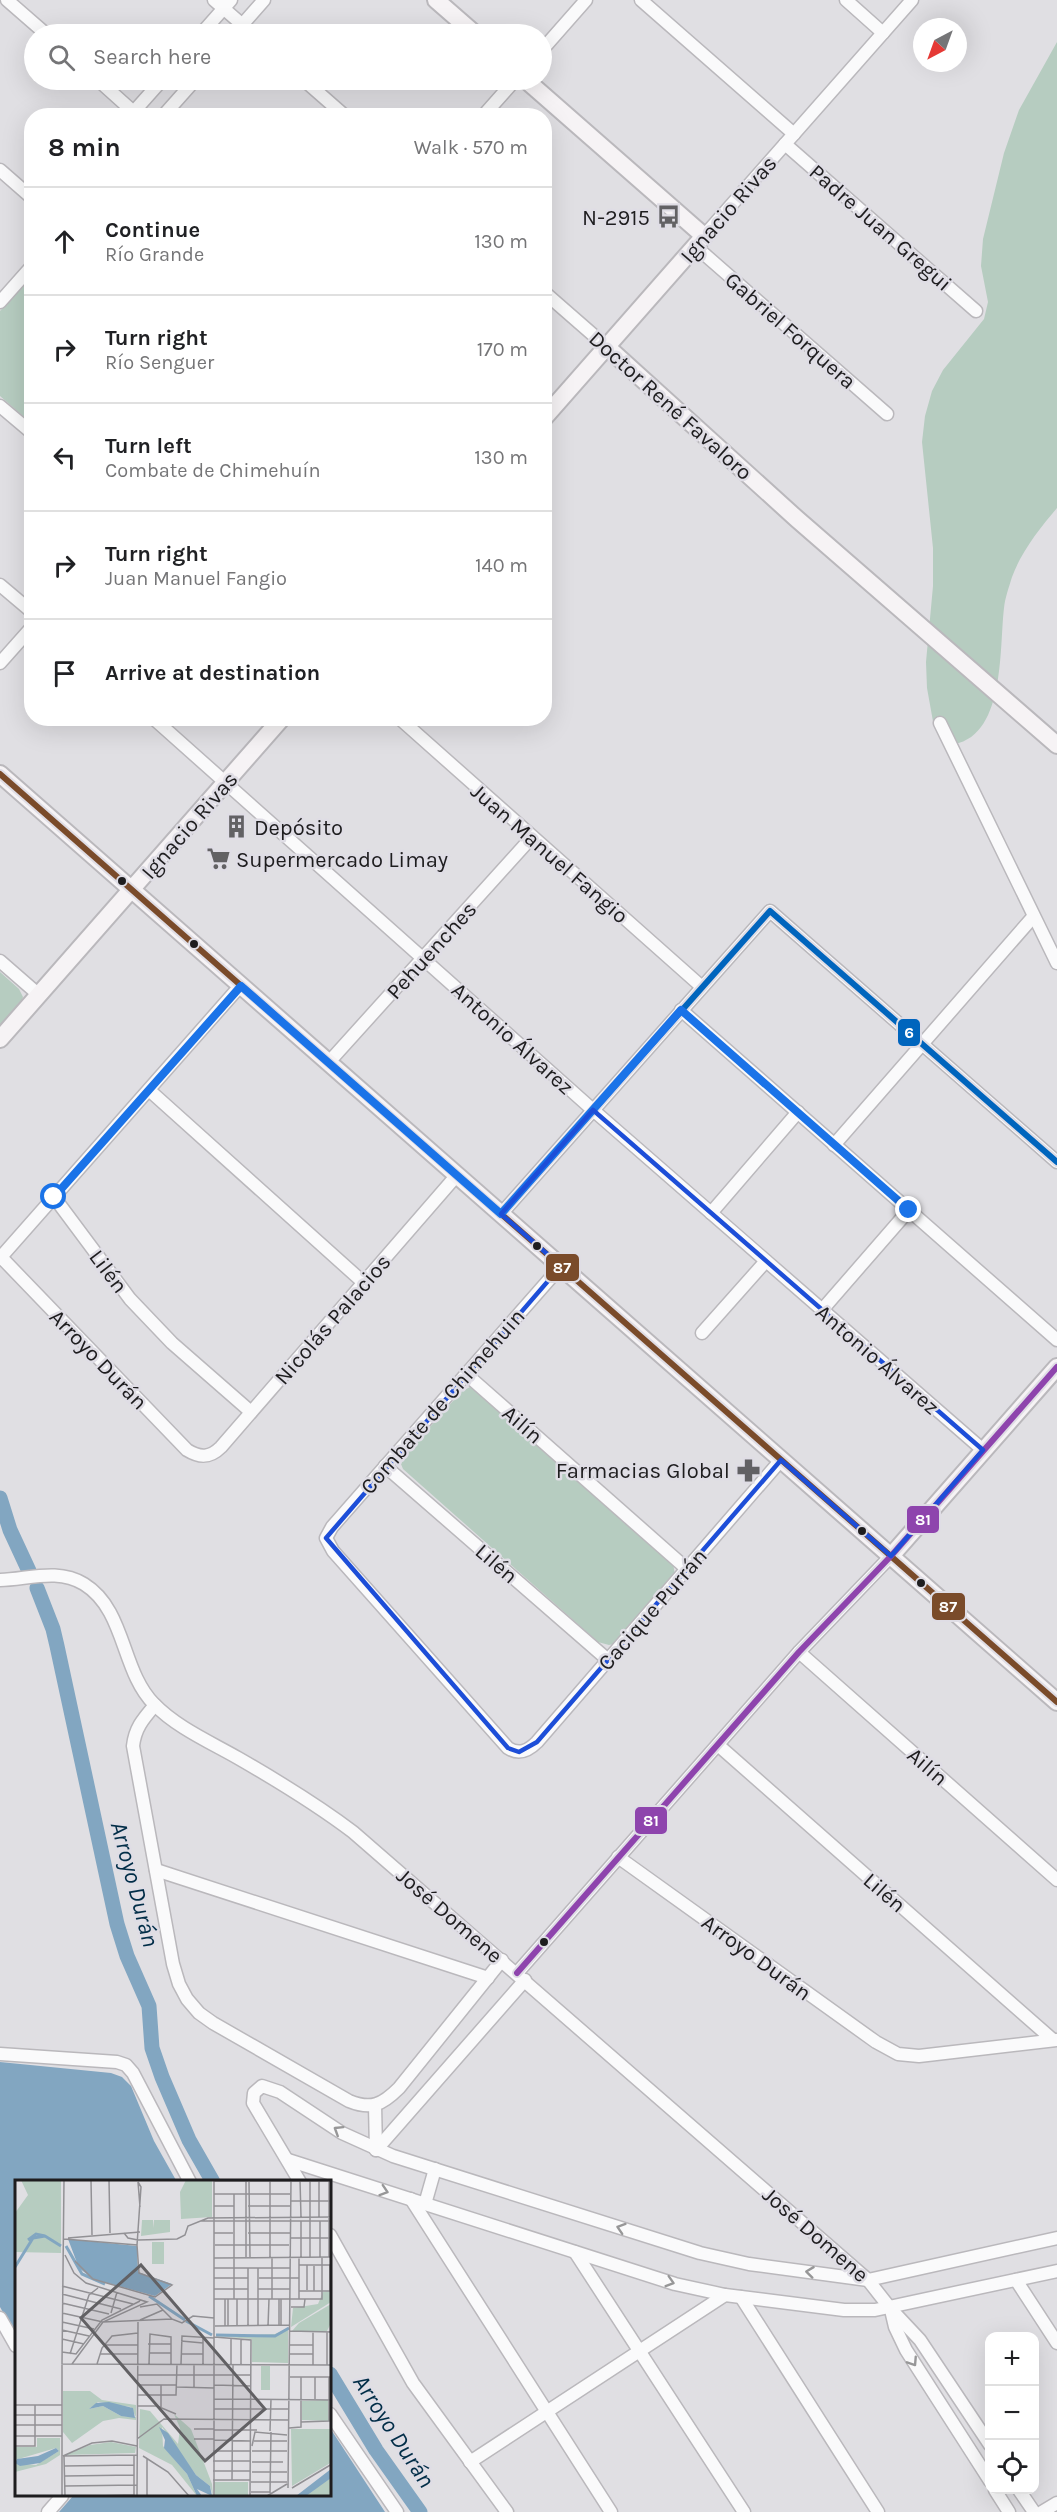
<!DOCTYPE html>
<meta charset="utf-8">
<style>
:root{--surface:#fff;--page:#f2f2f2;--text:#202124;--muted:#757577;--line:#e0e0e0}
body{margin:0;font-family:Karla,sans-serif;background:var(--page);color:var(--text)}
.controls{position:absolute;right:18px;bottom:18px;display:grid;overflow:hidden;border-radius:12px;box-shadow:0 6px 24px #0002}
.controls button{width:54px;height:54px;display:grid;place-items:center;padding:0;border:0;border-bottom:2px solid var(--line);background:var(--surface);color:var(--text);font:30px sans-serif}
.compass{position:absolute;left:913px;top:18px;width:54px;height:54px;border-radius:50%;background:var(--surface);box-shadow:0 6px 24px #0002;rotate:221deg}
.stop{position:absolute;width:18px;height:18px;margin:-14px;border:4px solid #1a73e8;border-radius:50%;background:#fff}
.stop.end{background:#1a73e8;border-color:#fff;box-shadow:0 2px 6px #0008}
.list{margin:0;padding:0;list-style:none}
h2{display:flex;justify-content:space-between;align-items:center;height:78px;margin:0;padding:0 24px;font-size:26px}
h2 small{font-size:20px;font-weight:400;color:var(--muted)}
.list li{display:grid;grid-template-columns:39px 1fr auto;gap:18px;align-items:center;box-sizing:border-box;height:108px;padding:0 24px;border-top:2px solid var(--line)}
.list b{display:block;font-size:22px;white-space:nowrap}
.list p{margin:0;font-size:20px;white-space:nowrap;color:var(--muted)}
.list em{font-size:20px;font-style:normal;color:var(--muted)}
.icon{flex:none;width:33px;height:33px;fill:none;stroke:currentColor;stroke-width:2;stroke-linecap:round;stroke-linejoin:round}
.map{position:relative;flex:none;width:1057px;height:2512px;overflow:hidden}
.search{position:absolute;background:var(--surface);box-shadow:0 6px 24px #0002;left:24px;top:24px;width:528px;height:66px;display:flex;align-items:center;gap:15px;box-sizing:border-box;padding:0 21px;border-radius:33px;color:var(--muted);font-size:22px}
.panel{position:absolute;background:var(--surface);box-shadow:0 6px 24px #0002;left:24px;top:108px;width:528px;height:618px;border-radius:24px}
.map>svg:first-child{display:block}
.green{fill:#b6ccc0}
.water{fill:#82a6c1}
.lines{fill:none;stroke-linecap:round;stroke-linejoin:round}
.canal{stroke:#82a6c1;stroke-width:15}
.street-casing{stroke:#bab8bc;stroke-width:15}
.secondary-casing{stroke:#bab8bc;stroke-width:20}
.street{stroke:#fafafb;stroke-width:12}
.secondary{stroke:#f6f3f5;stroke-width:16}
.bus-1-casing{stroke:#dfdde5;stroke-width:10}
.bus-2-casing{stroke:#dfdde5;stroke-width:10}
.bus-3-casing{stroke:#dfdde5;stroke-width:10}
.bus-1{stroke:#7a4b2a;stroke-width:6}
.bus-2{stroke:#8e44ad;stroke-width:6}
.bus-3{stroke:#0065bd;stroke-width:6}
.oneway{stroke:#979798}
.route{stroke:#1a73e8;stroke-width:8}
.marked{fill:none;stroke:#1d4ed8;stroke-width:4.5;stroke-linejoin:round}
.bus-dot{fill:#1e1d1f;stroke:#dfdde5;stroke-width:2}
.labels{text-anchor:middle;stroke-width:5;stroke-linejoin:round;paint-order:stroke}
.street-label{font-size:22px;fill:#1e1d1f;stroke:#dfdde5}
.poi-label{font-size:22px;fill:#1e1d1f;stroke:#dfdde5;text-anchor:end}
.water-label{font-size:24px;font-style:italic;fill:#012d47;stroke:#dfdde5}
.inset-river{fill:none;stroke:#82a6c1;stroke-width:3}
.inset-road{fill:none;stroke:#929195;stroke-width:1.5}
.view{fill:#626164;fill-opacity:0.15;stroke:#626164;stroke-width:3}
.inset-edge{fill:none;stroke:#1e1d1f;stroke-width:3}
.line-badge{stroke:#dfdde5;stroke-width:2}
.badge-label{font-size:16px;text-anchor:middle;font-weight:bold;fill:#fff}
</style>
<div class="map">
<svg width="1057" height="2512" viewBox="0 0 1057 2512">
<rect width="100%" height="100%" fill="#e0dfe3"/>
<g class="green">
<path d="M1057,42V508C1040,528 1021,552 1012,577C1009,587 1005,598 1004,608C999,649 1006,740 949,745L934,727L927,688L926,662L933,586V548L922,442L925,416L932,391L943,370L984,319L988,302L981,266L983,239L1004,153L1019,110Z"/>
<polygon points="31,275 31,423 0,396 0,311"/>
<polygon points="0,972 19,989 23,997 20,1005 0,1027"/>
<polygon points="470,1387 475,1388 673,1563 675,1575 614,1644 609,1645 598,1642 403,1469 401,1464 405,1455 461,1392"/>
</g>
<g class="water">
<polygon points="0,2062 111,2073 122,2077 131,2086 154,2141 177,2182 16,2182 16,2335 0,2307"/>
<polygon points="330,2428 385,2512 59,2512 73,2496 330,2496"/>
</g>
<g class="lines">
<g class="canal">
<polyline points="0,1498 10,1530 29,1571"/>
<polyline points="37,1588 53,1629 57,1646 117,1924 127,1956 149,2006 152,2048 162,2077 189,2140 213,2182"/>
<polyline points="330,2374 376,2450 420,2512"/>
</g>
<defs>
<g id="street">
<polyline points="7,0 46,34"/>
<polyline points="214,0 253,34"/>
<polyline points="641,0 794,134"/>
<polyline points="846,0 883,33"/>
<polyline points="201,34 231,0"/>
<polyline points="234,34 264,0"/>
<polyline points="542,50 586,0"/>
<polyline points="98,80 138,116"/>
<polyline points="304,80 345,116"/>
<polyline points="130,116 162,80"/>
<polyline points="163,116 195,80"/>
<polyline points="483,116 515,80"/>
<polyline points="785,144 976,311"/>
<polyline points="0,170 32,198"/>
<polyline points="704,236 912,0"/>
<polyline points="695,246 887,414"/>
<polyline points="544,292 607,347"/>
<polyline points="0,302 32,266"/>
<polyline points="0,406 32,433"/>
<polyline points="0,585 32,612"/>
<polyline points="0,663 32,627"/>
<polyline points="153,718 593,1110 983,1450"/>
<polyline points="399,718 702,987"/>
<polyline points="940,723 1057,963"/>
<polyline points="0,961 39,995"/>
<polyline points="681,1010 1057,1340"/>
<polyline points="329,1062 532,837"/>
<polyline points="149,1090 364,1283"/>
<polyline points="834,1145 1033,917"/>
<polyline points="54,1197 130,1299 172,1343 251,1412"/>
<polyline points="711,1213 798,1112"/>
<polyline points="501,1214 770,911 1057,1162"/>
<path d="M0,1256L187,1450C200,1458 210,1458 221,1447L457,1175"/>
<polyline points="1,1257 241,985"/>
<path d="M561,1266L332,1527L326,1538L333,1551L508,1748C519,1755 528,1751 537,1742L781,1460"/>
<polyline points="822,1310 909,1210"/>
<polyline points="702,1333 766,1261"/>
<polyline points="466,1374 687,1569"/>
<polyline points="385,1466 608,1660"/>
<path d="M0,1580C29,1579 58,1568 84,1584C126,1610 121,1671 154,1704C176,1727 210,1742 238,1758C278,1781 316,1804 353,1832L868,2280L890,2308L920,2340L990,2445"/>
<polyline points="799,1652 1057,1880"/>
<path d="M155,1705C143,1719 135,1728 133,1746L173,1964L179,1984L187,1999L199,2013L213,2023L349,2101C371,2110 382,2105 399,2088L502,1960"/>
<polyline points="718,1745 1053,2040"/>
<polyline points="618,1857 876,2042 898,2054 919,2056 1057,2040"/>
<polyline points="156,1870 488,1978"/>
<polyline points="517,1973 799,1652 891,1556"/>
<polyline points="0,2054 117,2062 126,2065 133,2073 190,2182"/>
<polyline points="375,2105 376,2150"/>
<polyline points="376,2150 525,1980"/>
<polyline points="288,2160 675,2284 725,2295 844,2310 875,2310 1057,2271"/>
<polyline points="300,2182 253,2103 254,2093 262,2086 280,2092 342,2133 393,2156 700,2253 749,2264 868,2280 1057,2238"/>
<polyline points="411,2199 611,2512"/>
<polyline points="425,2204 435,2169"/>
<polyline points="330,2235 413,2383 507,2512"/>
<polyline points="575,2252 744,2512"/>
<polyline points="1016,2280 1057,2343"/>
<polyline points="741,2297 878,2512"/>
<polyline points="891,2310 895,2327 906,2350 990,2481"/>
<polyline points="0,2318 16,2346"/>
<polyline points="330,2414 397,2512"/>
<polyline points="470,2462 725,2295"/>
<polyline points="995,2490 1009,2512"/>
<polyline points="1019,2490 1034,2512"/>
<polyline points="48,2512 62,2496"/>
<polyline points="1042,2512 1057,2503"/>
</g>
<g id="secondary">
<polyline points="436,0 475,34"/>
<polyline points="526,80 704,236 544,418"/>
<polyline points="607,347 797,519 1057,745"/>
<polyline points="0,774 1057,1702"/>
<polyline points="0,1039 282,718"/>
<polyline points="891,1556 1057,1367"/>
</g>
</defs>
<use href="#street" class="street-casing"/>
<use href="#secondary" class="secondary-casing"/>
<use href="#street" class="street"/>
<use href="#secondary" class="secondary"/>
<defs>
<polyline id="bus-1" points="0,774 1057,1702"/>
<polyline id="bus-2" points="517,1973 799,1652 891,1556 1057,1367"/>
<polyline id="bus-3" points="501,1214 770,911 1057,1162"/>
</defs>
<use href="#bus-1" class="bus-1-casing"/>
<use href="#bus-2" class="bus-2-casing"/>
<use href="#bus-3" class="bus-3-casing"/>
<use href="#bus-1" class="bus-1"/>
<use href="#bus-2" class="bus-2"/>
<use href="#bus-3" class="bus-3"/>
</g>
<defs><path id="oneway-chevron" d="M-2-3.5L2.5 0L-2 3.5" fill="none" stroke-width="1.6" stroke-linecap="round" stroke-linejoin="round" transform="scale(1.5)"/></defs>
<g class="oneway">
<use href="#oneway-chevron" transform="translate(338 2130) rotate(-148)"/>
<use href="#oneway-chevron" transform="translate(384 2191) rotate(18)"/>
<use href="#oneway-chevron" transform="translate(621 2228) rotate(-162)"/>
<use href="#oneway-chevron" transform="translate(810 2272) rotate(-173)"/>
<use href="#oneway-chevron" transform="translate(670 2282) rotate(17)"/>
<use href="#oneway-chevron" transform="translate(913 2362) rotate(57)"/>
</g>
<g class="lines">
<polyline class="route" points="54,1197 241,986 501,1214 681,1010 909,1210"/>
</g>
<path class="marked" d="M593,1110L983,1450L891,1556L781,1460L537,1742L519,1752L508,1748L326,1538L561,1266L501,1214Z"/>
<defs>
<symbol id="bus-bare" viewBox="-9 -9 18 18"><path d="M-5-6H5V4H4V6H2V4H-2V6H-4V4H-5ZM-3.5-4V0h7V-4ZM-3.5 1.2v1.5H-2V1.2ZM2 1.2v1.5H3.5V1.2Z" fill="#626164" stroke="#dfdde5" stroke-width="2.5" paint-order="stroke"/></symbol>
<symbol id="building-bare" viewBox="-9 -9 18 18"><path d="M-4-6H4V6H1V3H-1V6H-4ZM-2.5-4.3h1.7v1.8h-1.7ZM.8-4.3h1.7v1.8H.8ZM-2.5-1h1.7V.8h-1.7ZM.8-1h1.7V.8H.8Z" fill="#626164" stroke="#dfdde5" stroke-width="2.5" paint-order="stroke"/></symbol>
<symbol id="supermarket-bare" viewBox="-9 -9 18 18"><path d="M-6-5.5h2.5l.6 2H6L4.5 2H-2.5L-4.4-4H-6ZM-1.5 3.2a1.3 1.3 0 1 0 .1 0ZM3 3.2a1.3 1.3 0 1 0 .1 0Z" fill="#626164" stroke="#dfdde5" stroke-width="2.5" paint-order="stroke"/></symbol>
<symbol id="pharmacy-bare" viewBox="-9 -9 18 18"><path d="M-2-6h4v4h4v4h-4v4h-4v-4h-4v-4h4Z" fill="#626164" stroke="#dfdde5" stroke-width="2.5" paint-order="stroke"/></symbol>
</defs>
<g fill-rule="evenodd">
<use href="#bus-bare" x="652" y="200" width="33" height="33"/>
<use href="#building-bare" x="220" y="810" width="33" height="33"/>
<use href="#supermarket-bare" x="202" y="842" width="33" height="33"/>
<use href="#pharmacy-bare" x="732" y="1454" width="33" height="33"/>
</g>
<g class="bus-dot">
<circle cx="122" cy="881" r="5"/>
<circle cx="194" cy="944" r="5"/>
<circle cx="537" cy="1246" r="5"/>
<circle cx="862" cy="1531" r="5"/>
<circle cx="921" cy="1583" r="5"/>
<circle cx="544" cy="1942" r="5"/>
</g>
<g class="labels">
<g class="street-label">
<text transform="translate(728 209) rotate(-49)" y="8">Ignacio Rivas</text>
<text transform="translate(881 227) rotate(41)" y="8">Padre Juan Gregui</text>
<text transform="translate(791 330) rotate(41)" y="8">Gabriel Forquera</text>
<text transform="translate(671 405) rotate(42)" y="8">Doctor René Favaloro</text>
<text transform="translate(189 825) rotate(-49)" y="8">Ignacio Rivas</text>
<text transform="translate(550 853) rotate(41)" y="8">Juan Manuel Fangio</text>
<text transform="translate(431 950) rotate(-48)" y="8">Pehuenches</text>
<text transform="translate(513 1038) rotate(42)" y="8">Antonio Álvarez</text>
<text transform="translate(109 1271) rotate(53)" y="8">Lilén</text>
<text transform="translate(332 1319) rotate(-49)" y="8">Nicolás Palacios</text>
<text transform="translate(99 1359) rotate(46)" y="8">Arroyo Durán</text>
<text transform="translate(878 1359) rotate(41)" y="8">Antonio Álvarez</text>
<text transform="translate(442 1401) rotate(-49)" y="8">Combate de Chimehuin</text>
<text transform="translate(523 1424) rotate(41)" y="8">Ailín</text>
<text transform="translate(497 1563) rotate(41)" y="8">Lilén</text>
<text transform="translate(652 1609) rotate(-49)" y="8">Cacique Purrán</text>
<text transform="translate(928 1766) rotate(41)" y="8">Ailín</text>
<text transform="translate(885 1892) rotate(41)" y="8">Lilén</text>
<text transform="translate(450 1915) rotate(41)" y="8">José Domene</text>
<text transform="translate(757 1957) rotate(36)" y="8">Arroyo Durán</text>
<text transform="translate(816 2234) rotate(41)" y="8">José Domene</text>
</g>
<g class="poi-label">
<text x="650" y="225">N-2915</text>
<text x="254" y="835" text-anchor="start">Depósito</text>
<text x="236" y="867" text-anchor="start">Supermercado Limay</text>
<text x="730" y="1478">Farmacias Global</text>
</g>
<g class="water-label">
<text transform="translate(135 1884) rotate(75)" y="8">Arroyo Durán</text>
<text transform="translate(394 2431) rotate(57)" y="8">Arroyo Durán</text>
</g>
</g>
<g transform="translate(15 2180)">
<rect width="316" height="316" fill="#e0dfe3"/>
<path d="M6,0H46V73L0,72V33L13,15ZM171,0H197V37L166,39L165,12ZM127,40H138V48L139,40H155V52L126,56ZM137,62H149V84H137ZM316,111V122L276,147L278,128L303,124L308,112ZM316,124V143L312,151H277L284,143ZM273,148V183L237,182V159L201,156L260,154ZM246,186H255V210H246ZM48,211H75L87,220L121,225V240L104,238L88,241L57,263L48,252ZM83,222L116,227L121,237L106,236L88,226L74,229ZM313,220L314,241L287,240V221ZM125,229L135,231L163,264L165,248L159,234L176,249L197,304L198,316L195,306L181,295L147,247L148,266L172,294L182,316L157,285L124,268ZM316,237L317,282L277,306L276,249H315ZM22,258H45V275L31,284L0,292V283L21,285L44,271L41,268L0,280V267H22ZM96,262L121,267L120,273L50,275L75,265ZM316,298V316H291L306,303ZM199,302H233V316H200Z" fill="#b6ccc0" fill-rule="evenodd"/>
<path d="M53,59L122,66L123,92L157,104L140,116L78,99L64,88ZM94,222L118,228L120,238L106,236L88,226L74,229L81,223ZM144,247L153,253L181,295L195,306L197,316L182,309L187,316H182L172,294L149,268L150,260ZM41,268L44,271L25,283L5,286L0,283L2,279L23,276ZM316,289V298L291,316H281Z" fill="#82a6c1"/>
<path class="inset-river" d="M13,60L21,54L30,56M51,66L67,94L90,104M0,87L18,58L30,56L46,66M134,116L170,140M171,141L197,155M201,155L260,156L274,148"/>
<path class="inset-road" d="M49,0L47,184L317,185M76,0L77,55M94,0L95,53M285,0L286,37M295,0V77M304,0V37M199,1H317M231,1V77M255,1V77M123,2L125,27M234,2L235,77M199,14H275M219,14V119M276,21H317M199,26H219M233,26H276M186,41H317M286,41V77M109,53L113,58L123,60L162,59L170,55L173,46L193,38L317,37M199,53H218M233,53H276M53,58L125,52M276,58H317M49,59L122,65L124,93L157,105L140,117L78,99L60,81M122,65L126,7L123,2M200,65H274M50,75L59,93L71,103L132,122L88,142L57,184M257,77V119M284,77V119M305,77V41M314,77V1M199,78L317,77M284,85H317M292,85V110M315,85V111M299,86V111M199,88H275M233,88V146M243,88V146M199,98H233M244,98H284M47,106L118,124M199,109H233M243,109H275M284,111H317M47,114L106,129M199,119H307V77M213,119V146M222,119V146M264,119V146M47,123L94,134M125,127L142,124L157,139M276,127H289L290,119M47,133L88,142L157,139L167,143L178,136L199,138M96,133L102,112M125,140L148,130M47,142L79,149M200,146L274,145M210,146V119M253,146L254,119M266,146V119M47,150L74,156M275,151L317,152M199,157L236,160L235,316M47,159L69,164M166,161L188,163M133,164H156M89,165H123M275,165H298M47,172L61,174L87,140L125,121M134,173H156M55,174L74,115L83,108M85,174H123M166,174H188M275,174H298M82,184L87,168L97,156L123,153M134,184L135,154L156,157V184M166,184L167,156L199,158M188,184V157M216,184V159M199,185V0M226,185V159M298,185V152M312,185V152M122,195H236M275,197H317M122,205H161M199,205L236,206M162,207L199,208M179,207V184M122,215H161L162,184M199,219L317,220M300,219V197M0,225H47M122,226H142L161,234M146,227V205M199,229H274M0,235H47M286,242L314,241V197M0,245H47M274,248L286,247V197M179,249H199M199,250H242M255,251L256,219M0,256H47M122,259L149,239L274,240M179,259H199M199,260L235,261M239,261H272M0,266H20V225M237,266L240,252L272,255M198,271H235M237,271H272M119,275V316M48,276L77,263L97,261L122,266M48,276L122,275M49,276L50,316M128,276L153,292L174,316M198,281H235M237,282H268M49,286L119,285M198,291H235M237,292H272M50,296L119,295M198,300H235M217,300L218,185M236,302H272M50,306L122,305M273,308L276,0M277,308L317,284M236,312H255M255,313L256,252M47,316V184M80,316L119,315M122,316L123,142M132,316V279M199,316V185M252,316L272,304"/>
<path class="view" d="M126,85L250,229L190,281L66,138Z"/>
<rect width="316" height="316" class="inset-edge"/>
</g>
<g class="line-badge">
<rect x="897" y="1018" width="24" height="29" rx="6" fill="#0065bd"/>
<rect x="545" y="1253" width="35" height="29" rx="6" fill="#7a4b2a"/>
<rect x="906" y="1505" width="34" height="29" rx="6" fill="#8e44ad"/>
<rect x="931" y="1592" width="35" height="29" rx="6" fill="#7a4b2a"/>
<rect x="634" y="1806" width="34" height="29" rx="6" fill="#8e44ad"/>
</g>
<g class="badge-label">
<text x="909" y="1038">6</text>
<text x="562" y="1273">87</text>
<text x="923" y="1525">81</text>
<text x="948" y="1612">87</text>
<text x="651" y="1826">81</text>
</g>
</svg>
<div class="controls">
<button>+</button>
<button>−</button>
<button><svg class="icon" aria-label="locate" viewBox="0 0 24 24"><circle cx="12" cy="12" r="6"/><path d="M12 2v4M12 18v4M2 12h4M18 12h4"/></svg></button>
</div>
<svg class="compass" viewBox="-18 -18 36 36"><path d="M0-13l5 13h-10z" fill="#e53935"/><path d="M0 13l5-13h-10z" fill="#757577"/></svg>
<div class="stop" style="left:54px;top:1197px"></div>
<div class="stop end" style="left:909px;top:1210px"></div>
<div class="search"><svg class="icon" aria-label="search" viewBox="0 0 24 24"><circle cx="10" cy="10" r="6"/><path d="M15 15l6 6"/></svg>Search here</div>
<section class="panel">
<h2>8 min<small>Walk · 570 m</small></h2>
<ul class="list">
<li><svg class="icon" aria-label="ahead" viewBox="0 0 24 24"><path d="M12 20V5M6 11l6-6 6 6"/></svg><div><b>Continue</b><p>Río Grande</p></div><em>130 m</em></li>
<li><svg class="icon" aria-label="right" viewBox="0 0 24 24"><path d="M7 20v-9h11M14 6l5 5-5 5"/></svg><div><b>Turn right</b><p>Río Senguer</p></div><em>170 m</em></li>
<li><svg class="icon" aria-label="left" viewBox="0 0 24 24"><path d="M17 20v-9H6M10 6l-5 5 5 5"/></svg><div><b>Turn left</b><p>Combate de Chimehuín</p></div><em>130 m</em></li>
<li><svg class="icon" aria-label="right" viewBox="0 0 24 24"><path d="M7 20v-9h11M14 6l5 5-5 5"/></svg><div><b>Turn right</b><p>Juan Manuel Fangio</p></div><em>140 m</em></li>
<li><svg class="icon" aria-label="arrive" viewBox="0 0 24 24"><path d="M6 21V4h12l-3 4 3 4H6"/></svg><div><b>Arrive at destination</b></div></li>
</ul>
</section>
</div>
